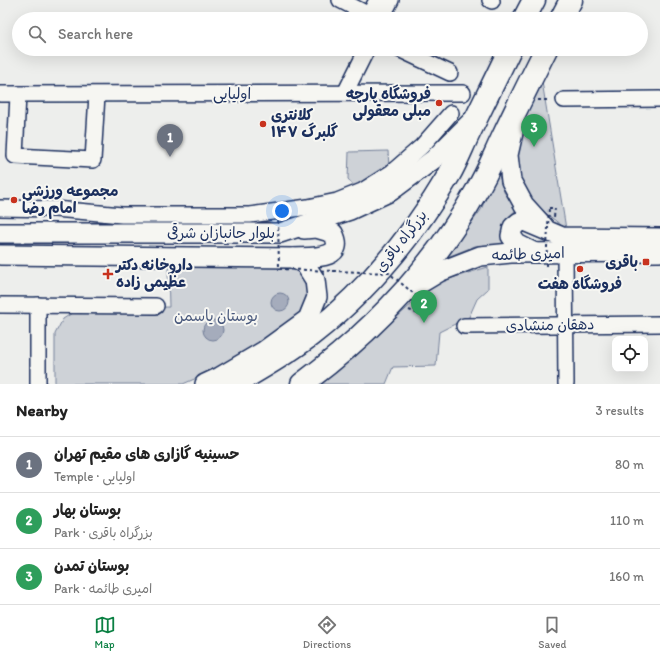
<!DOCTYPE html>
<meta charset="utf-8">
<style>
:root{--surface:#fff;--page:#f6f6f6;--text:#222;--muted:#767676;--line:#e0e0e0;--accent:#0b8043}
body{margin:0;font-family:Itim,"Playpen Sans Arabic",sans-serif;background:var(--page);color:var(--text)}
.controls{position:absolute;right:12px;bottom:12px;display:grid;overflow:hidden;border-radius:8px;box-shadow:0 4px 16px #0002}
.controls button{width:36px;height:36px;display:grid;place-items:center;padding:0;border:0;border-bottom:1px solid var(--line);background:var(--surface);color:var(--text);font:20px sans-serif}
.you{position:absolute;left:282px;top:211px;width:14px;height:14px;margin:-10px;border:3px solid #fff;border-radius:50%;background:#1a73e8;box-shadow:0 0 0 6px #1a73e833}
.badge{display:grid;place-items:center;width:26px;height:26px;border-radius:50%;background:var(--accent);color:#fff;font-size:13px;font-weight:700}
.pin{position:absolute;translate:-50% -33px;filter:drop-shadow(0 1px 2px #0008)}
.pin::after{content:'';position:absolute;top:21px;width:14px;height:12px;background:inherit;clip-path:polygon(0 0,100% 0,50% 100%)}
.list{margin:0;padding:0;list-style:none}
h2{display:flex;justify-content:space-between;align-items:center;height:52px;margin:0;padding:0 16px;font-size:17px}
h2 small{font-size:13px;font-weight:400;color:var(--muted)}
.list li{display:grid;grid-template-columns:26px 1fr auto;gap:12px;align-items:center;box-sizing:border-box;height:56px;padding:0 16px;border-top:1px solid var(--line)}
.list b{display:block;font-size:15px;white-space:nowrap}
.list p{margin:0;font-size:13px;white-space:nowrap;color:var(--muted)}
.list em{font-size:13px;font-style:normal;color:var(--muted)}
.icon{flex:none;width:22px;height:22px;fill:none;stroke:currentColor;stroke-width:2;stroke-linecap:round;stroke-linejoin:round}
.map{position:relative;flex:none;width:660px;height:384px;overflow:hidden}
.search{position:absolute;background:var(--surface);box-shadow:0 4px 16px #0002;left:12px;right:12px;top:12px;height:44px;display:flex;align-items:center;gap:10px;box-sizing:border-box;padding:0 14px;border-radius:22px;color:var(--muted);font-size:15px}
.sheet{height:220px;background:var(--surface)}
nav{display:flex;justify-content:space-around;align-items:center;box-sizing:border-box;height:56px;border-top:1px solid var(--line);background:var(--surface);font-size:11px;color:var(--muted)}
nav a{display:grid;justify-items:center;gap:2px}
nav .on{color:var(--accent)}
.map>svg:first-child{display:block}
.green{fill:#ced2d7;stroke:#74809a}
.water{fill:#a5acbc;stroke:#6e7a96}
.lines{fill:none;stroke-linecap:round;stroke-linejoin:round}
.minor-casing{stroke:#1b2f5e;stroke-width:18}
.major-casing{stroke:#1b2f5e;stroke-width:22}
.highway-casing{stroke:#1b2f5e;stroke-width:25}
.path{stroke:#1b2f5e;stroke-width:2;stroke-dasharray:3 3;stroke-linecap:butt}
.minor{stroke:#f6f6f2;stroke-width:15}
.major{stroke:#f6f6f2;stroke-width:19}
.highway{stroke:#f6f6f2;stroke-width:22}
.path-bridge{stroke:#1b2f5e;stroke-width:2;stroke-dasharray:3 3;stroke-linecap:butt}
.poi-dot{fill:#c8321e;stroke:#f6f6f2;stroke-width:1.5}
.labels{text-anchor:middle;stroke-width:4;stroke-linejoin:round;paint-order:stroke}
.street-label{font-size:15px;fill:#1b2f5e;stroke:#f6f6f2}
.poi-label{font-size:15px;font-weight:bold;fill:#1b2f5e;stroke:#f6f6f2;text-anchor:start}
.park-label{font-size:15px;fill:#48587c;stroke:#f6f6f2}
</style>
<div class="map">
<svg width="660" height="384" viewBox="0 0 660 384">
<rect width="100%" height="100%" fill="#edeeec"/>
<filter id="ink" filterUnits="userSpaceOnUse"><feTurbulence type="fractalNoise" baseFrequency=".025" numOctaves="2"/><feDisplacementMap in="SourceGraphic" scale="8" xChannelSelector="R" yChannelSelector="G"/><feConvolveMatrix kernelMatrix="1 2 1 2 8 2 1 2 1" color-interpolation-filters="sRGB"/></filter>
<g filter="url(#ink)">
<g class="green">
<polygon points="540,69 566,229 533,203 520,184 514,154 523,105"/>
<polygon points="388,151 389,168 355,187 348,179 349,152"/>
<path d="M497,169L504,192L516,210C502,222 502,227 503,245L475,246L445,258L481,210Z"/>
<polygon points="289,266 311,277 315,304 240,359 183,384 55,384 55,334 63,319 77,310 169,307 168,267"/>
<polygon points="488,267 488,289 477,299 469,317 439,332 436,366 393,367 386,384 318,384 385,328 435,283"/>
</g>
<g class="water">
<circle cx="280" cy="302" r="9"/>
<circle cx="213" cy="330" r="10"/>
</g>
<g class="lines">
<defs>
<g id="minor">
<polyline points="340,0 369,15 377,0"/>
<polyline points="490,0 492,1"/>
<polyline points="381,19 391,0"/>
<polyline points="399,49 450,73"/>
<polyline points="345,93 367,49"/>
<polyline points="0,94 463,93"/>
<polyline points="18,95 15,156 93,160 97,95"/>
<polyline points="564,100 660,99"/>
<polyline points="0,208 55,209 122,215 250,215 308,207 337,201 362,191 392,172 422,146 451,113"/>
<polyline points="565,253 566,384"/>
<polyline points="0,305 156,306"/>
<polyline points="464,326 660,324"/>
<polyline points="38,384 38,305"/>
</g>
<g id="major">
<polyline points="515,124 508,155 511,181 524,205 544,227"/>
<polyline points="0,233 280,233 350,210 391,191 434,159 472,121"/>
<polyline points="535,253 517,244 511,236 513,227 519,222 524,221 562,237 660,238"/>
<path d="M0,255L293,258C309,257 348,261 333,233L316,228L304,229"/>
<polyline points="409,290 439,272 480,256 511,253 660,252"/>
<polyline points="205,384 220,377 264,351 308,319 317,297 315,280 305,264 293,258"/>
</g>
<g id="highway">
<polyline points="524,19 534,0"/>
<polyline points="561,19 571,0"/>
<path d="M234,384C260,369 287,354 311,335C367,291 413,236 449,175C457,161 463,145 470,131C483,104 497,76 510,49"/>
<path d="M302,384C372,332 434,267 477,190C487,174 494,156 502,139C516,109 531,79 546,49"/>
</g>
</defs>
<use href="#minor" class="minor-casing"/>
<use href="#major" class="major-casing"/>
<use href="#highway" class="highway-casing"/>
<g class="path">
<polyline points="538,100 551,100"/>
<polyline points="549,208 555,208 554,217"/>
<polyline points="409,310 416,313 426,304"/>
</g>
<use href="#minor" class="minor"/>
<use href="#major" class="major"/>
<use href="#highway" class="highway"/>
<g class="path-bridge">
<polyline points="278,215 279,269 389,273 426,304"/>
<polyline points="546,266 549,208"/>
</g>
</g>
</g>
<g class="poi-dot">
<circle cx="439" cy="103" r="4"/>
<circle cx="263" cy="124" r="4"/>
<circle cx="14" cy="200" r="4"/>
<rect x="642" y="258" width="8" height="8" rx="2"/>
<circle cx="580" cy="269" r="4"/>
<path d="M106 268h4v4h4v4h-4v4h-4v-4h-4v-4h4z"/>
</g>
<g class="labels">
<g class="street-label">
<text x="232" y="99">اولیایی</text>
<text x="221" y="238">بلوار جانبازان شرقی</text>
<text transform="translate(401 241) rotate(-52)" y="5">بزرگراه باقری</text>
<text transform="translate(528 254) rotate(-2)" y="5">امیری طائمه</text>
<text transform="translate(550 325) rotate(-1)" y="5">دهقان منشادی</text>
</g>
<g class="poi-label">
<text x="431" y="99" text-anchor="end">فروشگاه پارچه<tspan x="431" dy="17">مبلی معقولی</tspan></text>
<text x="271" y="120">کلانتری<tspan x="271" dy="17">۱۴۷ گلبرگ</tspan></text>
<text x="22" y="196">مجموعه ورزشی<tspan x="22" dy="17">امام رضا</tspan></text>
<text x="638" y="267" text-anchor="end">باقری</text>
<text x="116" y="270">داروخانه دکتر<tspan x="116" dy="17">عظیمی زاده</tspan></text>
<text x="580" y="289" text-anchor="middle">فروشگاه هفت</text>
</g>
<g class="park-label">
<text x="216" y="321">بوستان یاسمن</text>
</g>
</g>
</svg>
<div class="controls">
<button><svg class="icon" aria-label="locate" viewBox="0 0 24 24"><circle cx="12" cy="12" r="6"/><path d="M12 2v4M12 18v4M2 12h4M18 12h4"/></svg></button>
</div>
<div class="you"></div>
<div class="pin badge" style="left:170px;top:157px;background:#6b7280">1</div>
<div class="pin badge" style="left:424px;top:323px;background:#2e9e5b">2</div>
<div class="pin badge" style="left:534px;top:147px;background:#2e9e5b">3</div>
<div class="search"><svg class="icon" aria-label="search" viewBox="0 0 24 24"><circle cx="10" cy="10" r="6"/><path d="M15 15l6 6"/></svg>Search here</div>
</div>
<section class="sheet">
<h2>Nearby<small>3 results</small></h2>
<ul class="list">
<li><span class="badge" style="background:#6b7280">1</span><div><b>حسینیه گازاری های مقیم تهران</b><p>Temple · اولیایی</p></div><em>80 m</em></li>
<li><span class="badge" style="background:#2e9e5b">2</span><div><b>بوستان بهار</b><p>Park · بزرگراه باقری</p></div><em>110 m</em></li>
<li><span class="badge" style="background:#2e9e5b">3</span><div><b>بوستان تمدن</b><p>Park · امیری طائمه</p></div><em>160 m</em></li>
</ul>
</section>
<nav>
<a class="on"><svg class="icon" aria-label="map" viewBox="0 0 24 24"><path d="M3 6l6-2 6 2 6-2v14l-6 2-6-2-6 2zM9 4v14M15 6v14"/></svg>Map</a>
<a><svg class="icon" aria-label="directions" viewBox="0 0 24 24"><path d="M12 3l9 9-9 9-9-9zM9 14v-3h6M13 9l2 2-2 2"/></svg>Directions</a>
<a><svg class="icon" aria-label="saved" viewBox="0 0 24 24"><path d="M7 4h10v16l-5-4-5 4z"/></svg>Saved</a>
</nav>
